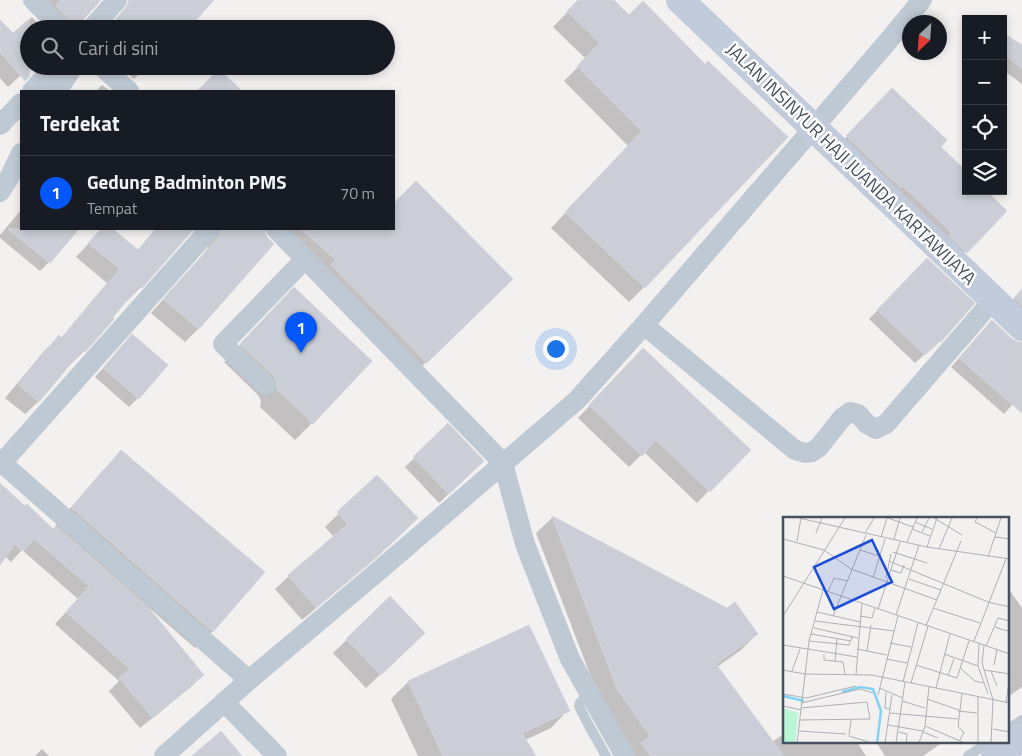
<!DOCTYPE html>
<html lang="id">
<meta charset="utf-8">
<style>
:root{--surface:#171b24;--page:#242831;--text:#f1f3f6;--muted:#9ea1a6;--line:#363941;--accent:#0457f9}
body{margin:0;font-family:"Titillium Web",sans-serif;background:var(--page);color:var(--text)}
.controls{position:absolute;right:15px;top:15px;display:grid;overflow:hidden;border-radius:0px;box-shadow:0 2px 8px #0003}
.controls button{width:45px;height:45px;display:grid;place-items:center;padding:0;border:0;border-bottom:1px solid var(--line);background:var(--surface);color:var(--text);font:25px sans-serif}
.compass{position:absolute;left:902px;top:15px;width:45px;height:45px;border-radius:50%;background:var(--surface);box-shadow:0 2px 8px #0003;rotate:205deg}
.you{position:absolute;left:555px;top:348px;width:18px;height:18px;margin:-12px;border:4px solid #fff;border-radius:50%;background:#1a73e8;box-shadow:0 0 0 8px #1a73e833}
.badge{display:grid;place-items:center;width:32px;height:32px;border-radius:50%;background:var(--accent);color:#fff;font-size:16px;font-weight:700}
.pin{position:absolute;translate:-50% -41px;filter:drop-shadow(0 1px 2px #0008)}
.pin::after{content:'';position:absolute;top:26px;width:18px;height:15px;background:inherit;clip-path:polygon(0 0,100% 0,50% 100%)}
.list{margin:0;padding:0;list-style:none}
h2{display:flex;justify-content:space-between;align-items:center;height:65px;margin:0;padding:0 20px;font-size:21px}
h2 small{font-size:16px;font-weight:400;color:var(--muted)}
.list li{display:grid;grid-template-columns:32px 1fr auto;gap:15px;align-items:center;box-sizing:border-box;height:75px;padding:0 20px;border-top:1px solid var(--line)}
.list b{display:block;font-size:19px;white-space:nowrap}
.list p{margin:0;font-size:16px;white-space:nowrap;color:var(--muted)}
.list em{font-size:16px;font-style:normal;color:var(--muted)}
.icon{flex:none;width:28px;height:28px;fill:none;stroke:currentColor;stroke-width:2;stroke-linecap:round;stroke-linejoin:round}
.map{position:relative;flex:none;width:1022px;height:756px;overflow:hidden}
.search{position:absolute;background:var(--surface);box-shadow:0 2px 8px #0003;left:20px;top:20px;width:375px;height:55px;display:flex;align-items:center;gap:12px;box-sizing:border-box;padding:0 18px;border-radius:28px;color:var(--muted);font-size:19px}
.panel{position:absolute;background:var(--surface);box-shadow:0 2px 8px #0003;left:20px;top:90px;width:375px;height:140px;border-radius:0px}
.map>svg:first-child{display:block}
.shadow{fill:#0003}
.building{fill:#cbced6;stroke:#d3d5dc}
.lines{fill:none;stroke-linecap:round;stroke-linejoin:round}
.service{stroke:#bfc9d3;stroke-width:10}
.minor{stroke:#bfc9d3;stroke-width:20}
.secondary{stroke:#c1cbdb;stroke-width:28}
.labels{text-anchor:middle;stroke-width:5;stroke-linejoin:round;paint-order:stroke}
.street-label{font-size:18px;fill:#465160;stroke:#fff}
.inset-river{fill:none;stroke:#82d3f6;stroke-width:2.5}
.inset-road{fill:none;stroke:#aeb0b6;stroke-width:1}
.view{fill:#1d4ed8;fill-opacity:0.15;stroke:#1d4ed8;stroke-width:2.5}
.inset-edge{fill:none;stroke:#465160;stroke-width:2.5}
</style>
<div class="map">
<svg width="1022" height="756" viewBox="0 0 1022 756">
<rect width="100%" height="100%" fill="#f3f0f0"/>
<g class="shadow">
<polygon points="31,0 100,0 74,29 61,29"/>
<polygon points="132,0 213,0 187,29 107,29"/>
<polygon points="579,0 612,0 629,16 705,66 644,287 629,302 551,228 628,146 564,81 586,59 553,27"/>
<polygon points="32,17 43,29 29,29 29,66 31,66 8,87 0,78 0,22 13,35"/>
<polygon points="966,33 966,41 962,39"/>
<polygon points="1003,35 1022,46 1022,84 1003,70"/>
<polygon points="120,66 147,66 134,79"/>
<polygon points="102,85 110,91 96,91"/>
<polygon points="881,100 939,147 966,191 1005,211 955,262 837,147"/>
<polygon points="416,183 511,279 413,375 276,239 266,231 263,230 199,328 185,342 151,313 206,251 209,245 199,230 192,231 141,287 127,301 126,300 111,318 113,319 84,351 70,365 70,364 39,401 25,414 5,398 45,350 59,337 61,338 107,283 76,257 102,229 111,229 137,251 155,229 394,229 394,205"/>
<polygon points="21,210 21,229 72,229 75,231 49,262 40,271 0,238 0,235"/>
<polygon points="927,260 973,303 940,341 931,350 930,349 915,363 869,319"/>
<polygon points="1022,291 1022,323 1006,307"/>
<polygon points="277,306 312,423 295,440 260,407 261,400 257,394 224,362"/>
<polygon points="992,321 1010,339 1018,343 1022,343 1022,394 1004,414 951,367"/>
<polygon points="124,345 138,398 129,407 95,377"/>
<polygon points="631,362 749,450 697,503 644,452 629,467 578,418"/>
<polygon points="448,425 474,470 439,503 405,467"/>
<polygon points="122,452 213,631 195,648 148,607 147,608 203,675 191,687 140,728 109,691 119,681 55,624 78,599 22,550 11,562 5,556 0,563 0,485 53,531 57,527 55,526 104,469"/>
<polygon points="376,477 403,532 376,558 302,620 275,589 289,576 334,537 325,527"/>
<polygon points="552,518 727,610 757,634 741,650 717,667 772,742 784,734 784,742 857,742 866,756 630,756 634,752 602,706 536,533"/>
<polygon points="1008,588 1022,608 1022,687 1008,697"/>
<polygon points="390,598 410,646 366,688 333,653"/>
<polygon points="408,682 568,710 551,728 525,740 534,756 418,756 391,699"/>
<polygon points="876,742 943,742 923,756 885,756"/>
<polygon points="42,749 49,756 35,756"/>
</g>
<g class="building">
<polygon points="61,0 101,0 82,21 79,29 74,29 73,25 70,21 56,6"/>
<polygon points="129,0 214,0 188,29 107,29 126,8"/>
<polygon points="578,0 614,0 629,15 643,1 705,64 708,61 788,137 645,288 565,212 642,131 577,66 600,43 567,11"/>
<polygon points="29,19 29,77 25,81 0,52 0,20 13,33"/>
<polygon points="1003,33 1022,45 1022,68 1003,54"/>
<polygon points="219,69 242,91 197,91"/>
<polygon points="892,88 947,140 941,147 966,171 966,191 987,191 1007,211 967,253 949,236 952,233 903,186 901,188 846,136"/>
<polygon points="416,181 513,279 427,363 331,265 336,260 301,229 394,229 394,203"/>
<polygon points="8,229 79,229 50,263"/>
<polygon points="101,229 113,229 138,250 156,229 194,229 142,288 139,286 113,317 114,319 85,352 82,350 39,402 18,384 59,335 62,338 120,269 88,243"/>
<polygon points="222,229 264,229 265,232 267,237 274,244 199,329 163,299 219,237 221,232"/>
<polygon points="927,258 975,303 941,342 940,341 925,355 877,310"/>
<polygon points="294,287 372,361 313,424 277,389 277,382 274,376 240,344"/>
<polygon points="1022,289 1022,305 1014,298"/>
<polygon points="992,320 1012,339 1018,342 1022,342 1022,413 959,358"/>
<polygon points="132,334 168,365 139,399 103,368"/>
<polygon points="643,348 751,450 710,492 656,440 642,456 589,405"/>
<polygon points="448,423 484,461 449,494 413,457"/>
<polygon points="121,450 265,572 213,632 72,508"/>
<polygon points="377,475 418,518 391,544 316,608 288,575 348,524 337,512"/>
<polygon points="0,483 25,506 27,504 53,529 56,526 148,607 204,675 153,718 119,678 130,669 66,612 89,586 34,539 23,551 15,544 0,565"/>
<polygon points="552,516 727,608 735,602 758,634 716,664 784,756 651,756 641,743 650,736 617,689"/>
<polygon points="390,596 425,633 381,675 346,639"/>
<polygon points="529,625 570,711 522,733 536,756 443,756 408,681"/>
<polygon points="221,731 242,756 192,756"/>
</g>
<g class="lines">
<g class="service">
<path d="M591,696C585,698 580,700 579,706L588,724L606,756"/>
<polyline points="1008,729 1022,720"/>
<polyline points="968,756 989,742"/>
</g>
<g class="minor">
<polyline points="33,0 62,29"/>
<polyline points="91,29 117,0"/>
<polyline points="101,66 129,91"/>
<polyline points="32,91 56,66"/>
<polyline points="57,91 74,66"/>
<polyline points="0,125 21,103"/>
<polyline points="0,192 9,178 21,153"/>
<polyline points="276,229 503,463 525,544 570,659 625,756"/>
<polyline points="644,325 795,450 805,453 812,452 819,447 842,418 850,412 858,414 867,424 876,429 886,424 993,300"/>
<polyline points="266,385 223,344 305,259"/>
<polyline points="2,463 249,680"/>
<polyline points="0,465 210,229"/>
<polyline points="224,702 277,756"/>
<polyline points="164,756 249,680 382,568 577,400 644,325 889,40 922,0"/>
</g>
<g class="secondary">
<polyline points="680,0 1022,327"/>
<polyline points="995,756 1022,738"/>
</g>
</g>
<g class="labels">
<g class="street-label">
<text transform="translate(851 164) rotate(44)" y="6">JALAN INSINYUR HAJI JUANDA KARTAWIJAYA</text>
</g>
</g>
<g transform="translate(783 517)">
<rect width="226" height="226" fill="#f3f0f0"/>
<path d="M0,191L15,196L12,226H0Z" fill="#baf5d6"/>
<path class="inset-river" d="M59,175L77,170L90,172L98,194L94,226M0,179L21,184"/>
<path class="inset-road" d="M16,1L144,30L227,42M105,1L130,10M151,1L179,18M194,1L192,5L213,16M132,5L149,12M129,12L147,19M139,15L146,1M33,16L39,1M82,16L91,1M98,20L104,1M212,20L227,22M0,22L41,33L68,52L154,83M111,22L117,1M14,24L18,1M124,25L134,1M144,30L154,1M156,32L169,1M77,33L96,39M110,35L144,46M205,40L218,1M106,44L205,85L227,90M107,53L118,56L121,48M0,59L227,137M90,61L102,22M103,61L108,37M126,62L158,73M45,75L51,61L64,64M150,91L197,106M95,92L117,25M34,95L77,105M113,98L136,28M0,99L62,1M50,99L83,18M77,99L89,101L92,91M32,104L111,114M143,109L178,24M212,110L224,114L226,111M31,111L75,121M28,117L68,124L69,119M26,124L66,128L67,125M191,124L223,42M107,126L128,130M0,128L74,140M201,129L199,146L210,183L208,226M203,129L215,101L227,104M74,132L104,138M84,134L88,108M41,137V143L60,145L62,157M161,137L195,149L196,127M103,142L124,146M52,144L54,121M133,148L174,161L186,124M211,148L214,133M195,149L205,177M177,151L192,164L200,166M0,153L22,157L89,158L227,186M201,153L227,157M9,154L17,132M208,154L214,169M73,157L79,86M165,158L171,142M120,165L135,106M128,166L145,109M96,171L120,181M153,171L167,117M103,175L102,191L107,192M0,177L23,181L73,169M95,178L115,99M195,180V226M144,182L176,193M119,184L142,191M18,186L77,172L90,176M223,186L227,158M0,189L18,193M175,194L194,196M107,196L175,202M17,203L87,202L84,185L18,191M105,208L140,214M142,209L182,226M210,212L227,215M16,214L63,217M116,215L124,217L123,226M140,215L155,221M66,218L68,203M66,219L89,226M177,223L181,215L175,210L179,176M14,226L26,124L40,73M102,226L109,178M113,226L122,165M136,226L142,209L146,170"/>
<path class="view" d="M89,23L109,65L51,92L31,50Z"/>
<rect width="226" height="226" class="inset-edge"/>
</g>
</svg>
<div class="controls">
<button>+</button>
<button>−</button>
<button><svg class="icon" aria-label="locate" viewBox="0 0 24 24"><circle cx="12" cy="12" r="6"/><path d="M12 2v4M12 18v4M2 12h4M18 12h4"/></svg></button>
<button><svg class="icon" aria-label="layers" viewBox="0 0 24 24"><path d="M12 4l9 5-9 5-9-5zM3 14l9 5 9-5"/></svg></button>
</div>
<svg class="compass" viewBox="-18 -18 36 36"><path d="M0-13l5 13h-10z" fill="#e53935"/><path d="M0 13l5-13h-10z" fill="#9ea1a6"/></svg>
<div class="you"></div>
<div class="pin badge" style="left:301px;top:353px">1</div>
<div class="search"><svg class="icon" aria-label="search" viewBox="0 0 24 24"><circle cx="10" cy="10" r="6"/><path d="M15 15l6 6"/></svg>Cari di sini</div>
<section class="panel">
<h2>Terdekat<small></small></h2>
<ul class="list">
<li><span class="badge">1</span><div><b>Gedung Badminton PMS</b><p>Tempat</p></div><em>70 m</em></li>
</ul>
</section>
</div>
